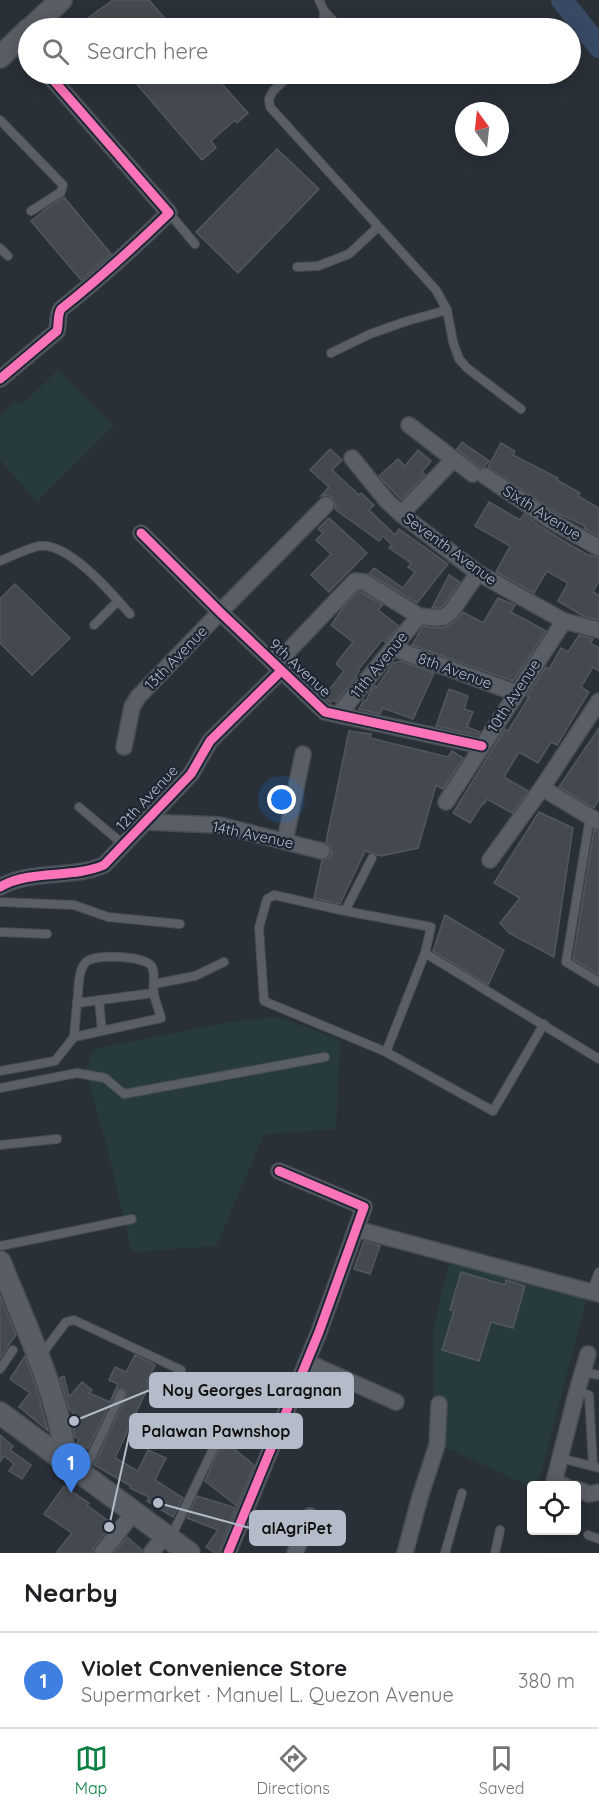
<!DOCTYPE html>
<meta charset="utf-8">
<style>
:root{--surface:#fff;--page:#f2f2f2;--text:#202124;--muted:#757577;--line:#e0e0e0;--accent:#0b8043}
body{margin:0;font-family:Quicksand,sans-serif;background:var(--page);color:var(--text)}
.controls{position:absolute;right:18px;bottom:18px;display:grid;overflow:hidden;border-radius:6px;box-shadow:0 3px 15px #0003}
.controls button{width:54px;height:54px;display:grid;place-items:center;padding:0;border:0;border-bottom:2px solid var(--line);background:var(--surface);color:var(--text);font:30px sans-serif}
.compass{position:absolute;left:455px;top:102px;width:54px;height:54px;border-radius:50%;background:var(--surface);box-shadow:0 3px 15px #0003;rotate:345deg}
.you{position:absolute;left:282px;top:800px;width:21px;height:21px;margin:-15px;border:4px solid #fff;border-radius:50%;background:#1a73e8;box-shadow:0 0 0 9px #1a73e833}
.badge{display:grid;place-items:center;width:39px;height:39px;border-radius:50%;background:var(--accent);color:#fff;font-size:20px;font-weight:700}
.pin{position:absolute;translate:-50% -50px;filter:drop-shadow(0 2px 3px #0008)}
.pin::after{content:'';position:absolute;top:32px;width:21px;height:18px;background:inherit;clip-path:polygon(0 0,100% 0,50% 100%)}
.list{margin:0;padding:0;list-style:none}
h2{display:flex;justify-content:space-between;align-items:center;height:78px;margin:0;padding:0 24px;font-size:26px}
h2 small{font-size:20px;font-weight:400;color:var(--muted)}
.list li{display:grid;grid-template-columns:39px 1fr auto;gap:18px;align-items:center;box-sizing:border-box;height:96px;padding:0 24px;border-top:2px solid var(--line)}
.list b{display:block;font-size:22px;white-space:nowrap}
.list p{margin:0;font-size:20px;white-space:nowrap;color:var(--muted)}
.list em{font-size:20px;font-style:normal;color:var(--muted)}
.icon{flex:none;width:33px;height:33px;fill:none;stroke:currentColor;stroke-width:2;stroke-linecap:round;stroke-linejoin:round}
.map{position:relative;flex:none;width:599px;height:1553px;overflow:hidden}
.search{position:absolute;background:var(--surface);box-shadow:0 3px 15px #0003;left:18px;right:18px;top:18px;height:66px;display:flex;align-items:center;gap:15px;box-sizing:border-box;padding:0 21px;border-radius:33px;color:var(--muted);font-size:22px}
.sheet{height:174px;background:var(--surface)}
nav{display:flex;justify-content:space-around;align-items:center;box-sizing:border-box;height:84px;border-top:2px solid var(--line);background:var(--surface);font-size:16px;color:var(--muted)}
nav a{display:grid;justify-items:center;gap:3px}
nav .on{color:var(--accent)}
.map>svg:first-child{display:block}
.green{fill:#273a3e}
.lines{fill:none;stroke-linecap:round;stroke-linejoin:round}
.river{stroke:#384963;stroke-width:22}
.building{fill:#444950;stroke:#52575f;stroke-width:1.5}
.lane-casing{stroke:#484c53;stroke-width:10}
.street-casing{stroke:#484c53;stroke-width:18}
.secondary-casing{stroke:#484c53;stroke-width:24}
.lane{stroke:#5a5e66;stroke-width:8}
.street{stroke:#5a5e66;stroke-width:15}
.secondary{stroke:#595d64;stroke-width:21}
.cycleway-casing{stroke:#1d2633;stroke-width:13}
.cycleway{stroke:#fb73b8;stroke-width:9}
.labels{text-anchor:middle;stroke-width:4.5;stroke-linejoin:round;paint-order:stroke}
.street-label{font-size:15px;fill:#b4bcc9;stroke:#1d2633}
.leader{fill:none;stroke:#b4bcc9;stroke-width:2}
.callout-dot{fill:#b4bcc9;stroke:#1d2633;stroke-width:2}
.callout{fill:#b4bcc9;stroke:#b4bcc9;stroke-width:2}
.callout-label{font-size:16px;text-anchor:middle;font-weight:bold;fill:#111}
</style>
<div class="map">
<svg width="599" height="1553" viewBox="0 0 599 1553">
<rect width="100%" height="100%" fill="#2a3038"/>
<g class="green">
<polygon points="58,370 114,426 37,501 0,460 0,416 16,401 22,405"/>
<polygon points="278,1017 340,1040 336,1129 264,1134 216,1246 132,1252 106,1143 85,1069 95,1049 224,1023"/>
<polygon points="450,1259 587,1297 538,1485 532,1486 531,1487 434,1442 433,1332"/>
</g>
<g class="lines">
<polyline class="river" points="562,0 599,47"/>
</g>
<g class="building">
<polygon points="113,0 149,0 173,28 90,28 84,21"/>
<polygon points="128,74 213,74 248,113 237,123 235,120 211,141 216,148 202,160"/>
<polygon points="277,149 319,189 238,273 196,232"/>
<polygon points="64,197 111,254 81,280 31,221 47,208"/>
<polygon points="462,442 489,461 485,466 480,468 457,449"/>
<polygon points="501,443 515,451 513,455 558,478 557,480 580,493 578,496 599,508 599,537 584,528 585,526 555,512 488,467"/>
<polygon points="330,449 342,460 332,470 359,495 361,493 374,505 369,510 395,535 399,529 448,564 417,603 369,574 374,568 403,588 415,572 408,567 411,563 389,548 392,545 383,536 379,541 336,510 335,503 332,498 328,495 321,496 329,487 310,470"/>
<polygon points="418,450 431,461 422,472 425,475 401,500 379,476 398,459 405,466"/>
<polygon points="489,502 520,520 524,514 541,527 572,546 590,556 591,555 599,558 599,581 593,592 599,595 599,620 583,616 558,601 568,583 547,571 534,593 496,572 510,546 475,526"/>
<polygon points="329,518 367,553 329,592 311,575 331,554 316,540 323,533 318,529"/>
<polygon points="449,575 460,582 444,605 440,608 432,608"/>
<polygon points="15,584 70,638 32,675 0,643 0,599"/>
<polygon points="359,591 383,605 378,610 399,626 385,642 382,640 358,670 359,671 355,677 356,677 336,702 333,700 330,703 314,688 316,685 326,694 344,671 336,664 353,642 331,625 344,606"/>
<polygon points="498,598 515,605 511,612 546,631 513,681 412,645 423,626 435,628 446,627 457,620 463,612 483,623"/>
<polygon points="579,635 593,639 590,643 599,648 599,671 593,667 581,687 589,692 557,745 551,742 538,763 519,752 504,777 528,791 512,813 487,799 484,804 483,803 470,823 453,813 505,729 508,731 529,697 527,696 546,667 549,669 561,648 568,652"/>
<polygon points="401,661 434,673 413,719 383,708 380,714 359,709 364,700 366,701 371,690 375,686 377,687 393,663"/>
<polygon points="449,689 468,696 464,709 473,712 467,727 480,732 478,735 436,726"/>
<polygon points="599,728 599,799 594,808 559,787"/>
<polygon points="349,731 371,734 370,738 448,757 452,751 463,758 443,789 436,785 418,848 381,856 365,851 340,904 314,898 322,860 329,858 332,853 331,848 326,842"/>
<polygon points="539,812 573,828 554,957 509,933 500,923 520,898 494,883"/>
<polygon points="594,830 599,832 599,975 573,959"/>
<polygon points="445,915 504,950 488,985 433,951"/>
<polygon points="364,1241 380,1246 370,1274 354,1269"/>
<polygon points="461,1272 505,1285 506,1280 525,1286 513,1328 491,1322 479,1361 442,1350 454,1311 450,1310"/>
<polygon points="0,1296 16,1335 0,1358"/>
<polygon points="135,1355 155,1365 147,1382 150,1383 115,1458 138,1471 148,1450 166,1458 155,1480 183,1498 173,1517 147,1501 149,1497 130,1488 131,1486 94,1465 126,1397 126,1390 120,1388 116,1391 88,1449 77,1443 79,1439 75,1437 72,1419 74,1414 69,1409 60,1378 64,1376 69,1397 82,1382 92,1390 89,1393 110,1402 118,1384 109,1380 115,1367 126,1372"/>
<polygon points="25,1356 36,1387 48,1431 19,1407 30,1393 10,1379"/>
<polygon points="0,1435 13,1446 10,1450 31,1465 22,1479 9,1471 14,1464 4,1456 0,1462"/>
<polygon points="223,1440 254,1465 237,1506 205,1481"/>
<polygon points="64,1486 89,1503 87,1505 112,1524 94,1547 92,1553 56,1553 72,1533 44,1514"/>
<polygon points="197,1496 236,1508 218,1553 215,1553 206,1547 218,1530 187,1518"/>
<polygon points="127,1537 142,1550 141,1553 114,1553"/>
</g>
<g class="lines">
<defs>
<g id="lane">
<polyline points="319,0 324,11 323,28"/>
<polyline points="324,11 340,28"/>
<polyline points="291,74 273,91 269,99 270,107 436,290 447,310 453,342 459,359 467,368 521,409"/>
<polyline points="0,120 63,185 61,192 31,211"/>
<polyline points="169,213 195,244"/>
<polyline points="0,248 8,256"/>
<polyline points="297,267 318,266 349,254 378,227"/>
<polyline points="331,353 370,334 407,321 447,310"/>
<path d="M0,561C12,556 26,549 39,546C68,541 113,595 130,614"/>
<polyline points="94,625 118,601"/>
<polyline points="79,807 124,845"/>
<polyline points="590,817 566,962 599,982"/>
<polyline points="0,902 74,905 108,917 180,924"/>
<polyline points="345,911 372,858"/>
<polyline points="0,932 47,934"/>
<polyline points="425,953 599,1059"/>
<polyline points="154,984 195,976 224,962"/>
<polyline points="99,1000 102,1031"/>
<path d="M74,1037L161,1018C159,1010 156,1003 154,995C152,987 156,975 152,967C147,956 94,953 86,962C77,971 79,992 77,1003"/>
<polyline points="386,1052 425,953 431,927 345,911 274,895 267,899 259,928 264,1001 386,1052 493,1111 544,1024"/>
<polyline points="0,1071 55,1061 74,1037 77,1003 154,993"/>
<polyline points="0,1088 77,1073 105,1078 124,1094 325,1057"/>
<polyline points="0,1145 57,1139"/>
<polyline points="0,1246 132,1219"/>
<polyline points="591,1292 599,1272"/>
<polyline points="42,1354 66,1322 74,1320 181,1370"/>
<polyline points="0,1369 13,1350"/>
<polyline points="583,1372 599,1375"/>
<polyline points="577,1391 589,1395 593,1466"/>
<polyline points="560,1458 599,1468"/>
<polyline points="83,1474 121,1394"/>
<polyline points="588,1535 599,1539"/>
<polyline points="171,1537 217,1441"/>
<polyline points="445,1553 462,1493"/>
<polyline points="495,1553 500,1530"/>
</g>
<g id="street">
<polyline points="18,39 28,51"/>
<path d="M0,379L57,331C59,324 57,315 61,309C99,279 134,247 169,213L48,74"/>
<polyline points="409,425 473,474"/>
<polyline points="352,458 387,501 401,514 478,573 564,621 599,630"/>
<polyline points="485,476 550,520 599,548"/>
<polyline points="401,514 453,460"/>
<polyline points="141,533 220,612 325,712 482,746"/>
<polyline points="393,648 516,693"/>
<polyline points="275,665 355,581 364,582 419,616 436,618 444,617 451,612 478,573"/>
<polyline points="339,714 419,616"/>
<polyline points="124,747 132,707 138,697 220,612 326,505"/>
<polyline points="542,788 599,822"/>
<polyline points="446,802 564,621"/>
<polyline points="146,822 219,825 322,851"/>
<polyline points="285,841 303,754"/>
<polyline points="490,860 542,788 599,701"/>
<path d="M0,887C31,869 72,879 104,865L191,774L210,741L281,671"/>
<polyline points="356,1229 599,1294"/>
<polyline points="307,1362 396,1402"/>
<polyline points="565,1486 554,1482 577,1391 588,1354"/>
<polyline points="576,1489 589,1494 599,1492"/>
<polyline points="102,1553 134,1512"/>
<polyline points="151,1553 165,1535"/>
<polyline points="228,1553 319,1332 364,1207 279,1171"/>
<polyline points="295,1553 310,1516"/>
<polyline points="405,1553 420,1497 437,1445 439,1404"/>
</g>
<g id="secondary">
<polyline points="31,28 61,0"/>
<polyline points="0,57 28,30"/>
<path d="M0,1262C16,1302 34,1342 48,1383C56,1409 64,1432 64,1459"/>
<polyline points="0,1413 189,1553"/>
</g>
</defs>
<use href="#lane" class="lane-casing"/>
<use href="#street" class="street-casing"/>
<use href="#secondary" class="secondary-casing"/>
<use href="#lane" class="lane"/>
<use href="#street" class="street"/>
<use href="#secondary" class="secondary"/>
<defs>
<g id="cycleway">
<path d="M0,379L57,331C59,324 57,315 61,309C99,279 134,247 169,213L48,74"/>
<polyline points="141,533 220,612 325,712 482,746"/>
<path d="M0,887C31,869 72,879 104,865L191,774L210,741L281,671"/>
<polyline points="228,1553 319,1332 364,1207 279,1171"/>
</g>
</defs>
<use href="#cycleway" class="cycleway-casing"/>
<use href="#cycleway" class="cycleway"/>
</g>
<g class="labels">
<g class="street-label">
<text transform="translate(542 513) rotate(32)" y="5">Sixth Avenue</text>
<text transform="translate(450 549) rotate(36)" y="5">Seventh Avenue</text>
<text transform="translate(176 658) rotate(-46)" y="5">13th Avenue</text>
<text transform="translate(379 665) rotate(-51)" y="5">11th Avenue</text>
<text transform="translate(300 668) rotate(43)" y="5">9th Avenue</text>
<text transform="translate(455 671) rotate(20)" y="5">8th Avenue</text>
<text transform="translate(514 696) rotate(-57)" y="5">10th Avenue</text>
<text transform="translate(147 798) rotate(-47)" y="5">12th Avenue</text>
<text transform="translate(253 835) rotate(12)" y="5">14th Avenue</text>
</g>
</g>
<path class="leader" d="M74 1421L150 1390M109 1527L130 1431M158 1503L250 1528"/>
<g class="callout-dot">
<circle cx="74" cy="1421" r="6"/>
<circle cx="109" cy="1527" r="6"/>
<circle cx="158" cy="1503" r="6"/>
</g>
<g class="callout">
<rect x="150" y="1373" width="203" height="34" rx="6"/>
<rect x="130" y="1414" width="172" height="34" rx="6"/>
<rect x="250" y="1511" width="95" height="34" rx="6"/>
</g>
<g class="callout-label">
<text x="252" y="1396">Noy Georges Laragnan</text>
<text x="216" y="1437">Palawan Pawnshop</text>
<text x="297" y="1534">alAgriPet</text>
</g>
</svg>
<div class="controls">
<button><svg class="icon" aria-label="locate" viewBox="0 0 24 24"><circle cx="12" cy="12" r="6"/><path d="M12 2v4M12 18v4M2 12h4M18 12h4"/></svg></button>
</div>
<svg class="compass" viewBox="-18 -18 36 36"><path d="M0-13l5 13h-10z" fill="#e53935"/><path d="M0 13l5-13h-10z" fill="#757577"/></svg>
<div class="you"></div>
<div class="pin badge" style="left:71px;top:1493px;background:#3f7fe0">1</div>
<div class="search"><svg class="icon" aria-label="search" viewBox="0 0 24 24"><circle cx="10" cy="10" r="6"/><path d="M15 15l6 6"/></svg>Search here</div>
</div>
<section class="sheet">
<h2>Nearby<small></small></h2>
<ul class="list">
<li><span class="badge" style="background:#3f7fe0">1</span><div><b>Violet Convenience Store</b><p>Supermarket · Manuel L. Quezon Avenue</p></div><em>380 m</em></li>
</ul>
</section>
<nav>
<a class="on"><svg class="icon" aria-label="map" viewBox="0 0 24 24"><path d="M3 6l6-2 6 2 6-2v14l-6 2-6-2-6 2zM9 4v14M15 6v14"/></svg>Map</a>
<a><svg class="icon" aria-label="directions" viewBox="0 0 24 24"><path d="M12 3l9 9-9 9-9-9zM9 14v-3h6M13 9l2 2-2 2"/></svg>Directions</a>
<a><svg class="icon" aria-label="saved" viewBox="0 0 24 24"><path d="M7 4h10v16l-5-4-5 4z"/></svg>Saved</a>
</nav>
